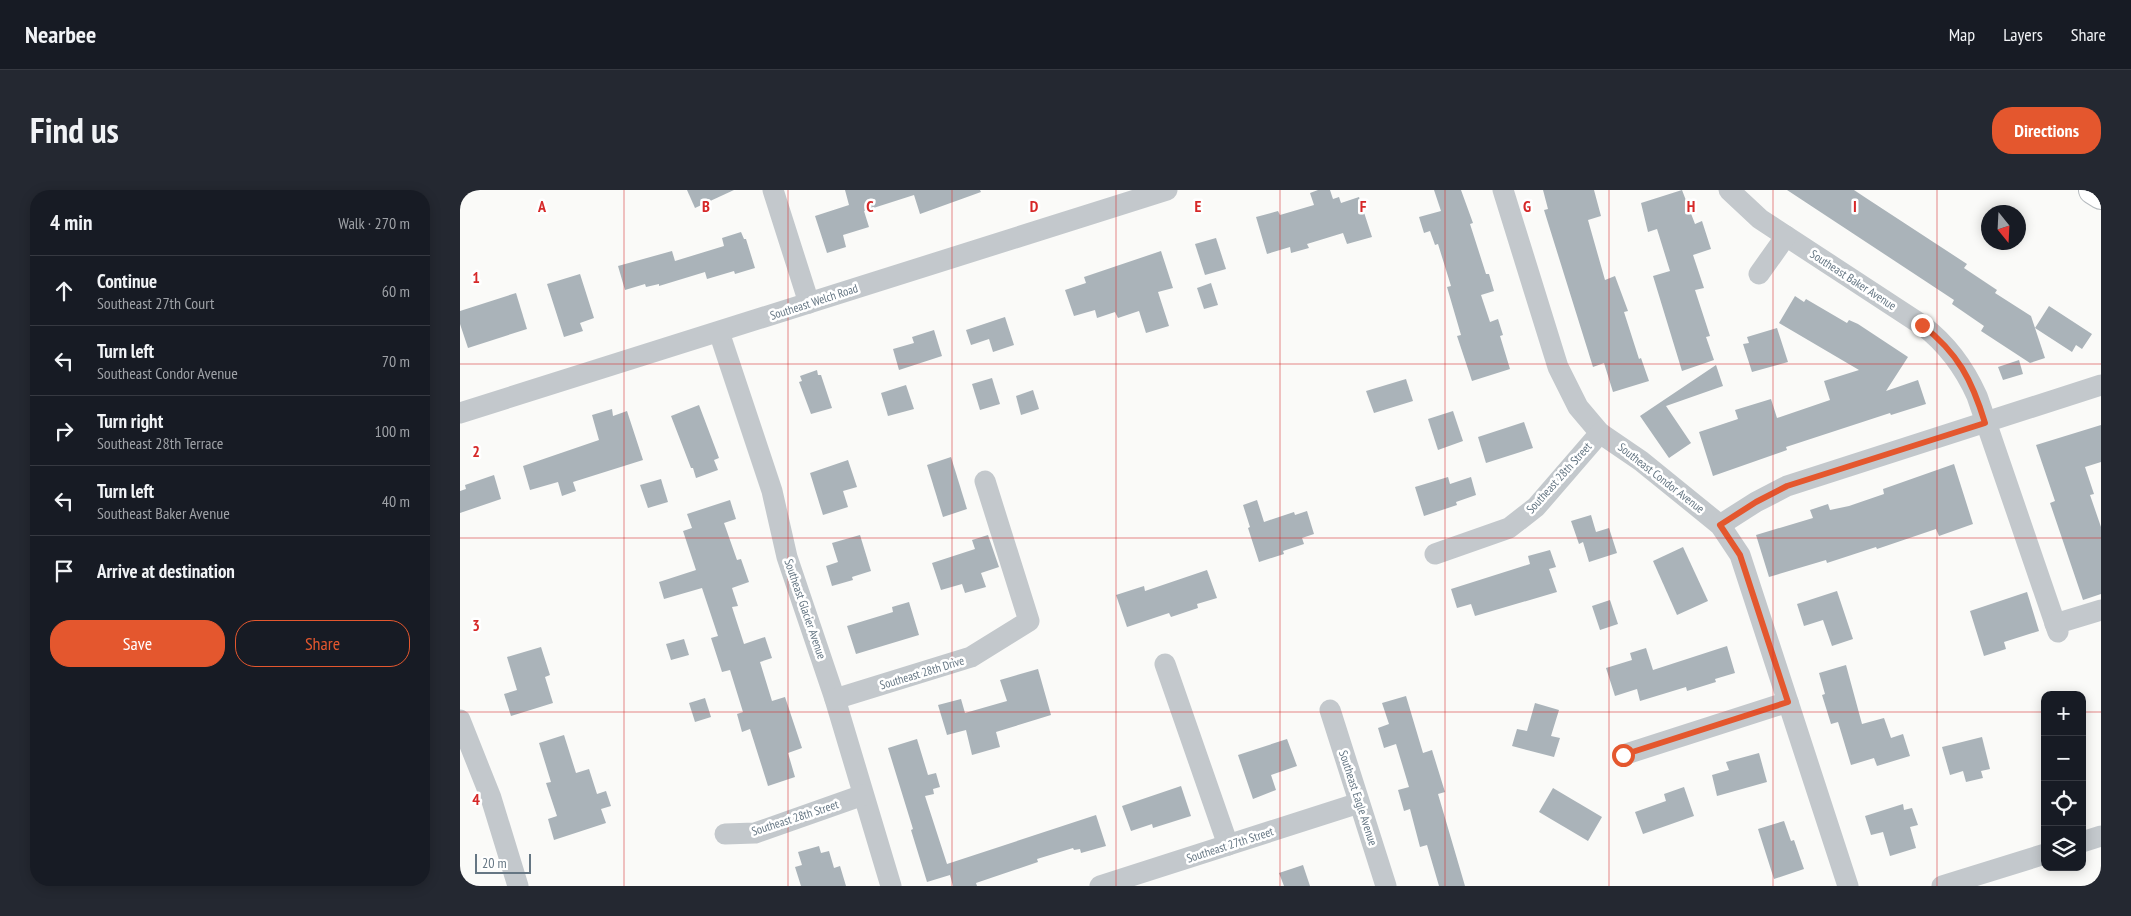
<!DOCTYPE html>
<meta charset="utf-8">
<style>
:root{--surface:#171b24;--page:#242831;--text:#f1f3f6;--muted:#9ea1a6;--line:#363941;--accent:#e4572e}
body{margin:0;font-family:"PT Sans Narrow",sans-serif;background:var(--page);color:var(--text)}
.controls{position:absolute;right:15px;bottom:15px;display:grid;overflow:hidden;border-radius:10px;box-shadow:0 2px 12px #0003}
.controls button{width:45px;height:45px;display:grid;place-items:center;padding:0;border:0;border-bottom:1px solid var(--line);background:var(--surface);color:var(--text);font:25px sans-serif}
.compass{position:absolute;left:1521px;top:15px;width:45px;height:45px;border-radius:50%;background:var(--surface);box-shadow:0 2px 12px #0003;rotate:162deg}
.scale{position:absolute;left:15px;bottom:12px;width:56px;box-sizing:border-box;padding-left:5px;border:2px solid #657683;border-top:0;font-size:14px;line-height:18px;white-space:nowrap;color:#657683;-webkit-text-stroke:4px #fff;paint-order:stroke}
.stop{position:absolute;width:15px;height:15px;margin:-11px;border:4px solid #e4572e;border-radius:50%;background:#fff}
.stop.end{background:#e4572e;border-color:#fff;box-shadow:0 1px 5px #0008}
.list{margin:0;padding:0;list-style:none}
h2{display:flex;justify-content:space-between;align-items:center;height:65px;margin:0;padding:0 20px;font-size:21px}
h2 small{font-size:16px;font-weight:400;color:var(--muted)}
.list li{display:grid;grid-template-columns:32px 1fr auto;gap:15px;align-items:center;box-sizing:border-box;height:70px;padding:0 20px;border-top:1px solid var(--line)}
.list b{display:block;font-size:19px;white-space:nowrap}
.list p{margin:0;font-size:16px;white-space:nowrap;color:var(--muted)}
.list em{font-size:16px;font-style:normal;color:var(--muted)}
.actions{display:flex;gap:10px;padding:15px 20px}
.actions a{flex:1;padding:11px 0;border:1px solid var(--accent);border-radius:20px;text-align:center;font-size:18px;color:var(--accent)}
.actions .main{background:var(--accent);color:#fff}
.icon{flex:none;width:28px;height:28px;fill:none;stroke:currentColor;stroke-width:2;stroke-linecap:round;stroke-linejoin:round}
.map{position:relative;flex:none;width:1641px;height:696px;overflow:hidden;border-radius:20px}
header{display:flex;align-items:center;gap:30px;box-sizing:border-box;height:70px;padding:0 25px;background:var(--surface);border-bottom:1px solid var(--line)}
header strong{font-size:24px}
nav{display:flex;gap:28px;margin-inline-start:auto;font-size:18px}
.intro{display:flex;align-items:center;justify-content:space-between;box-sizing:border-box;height:120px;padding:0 30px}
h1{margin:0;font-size:35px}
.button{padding:12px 22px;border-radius:20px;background:var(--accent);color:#fff;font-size:18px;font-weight:700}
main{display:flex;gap:30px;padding:0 30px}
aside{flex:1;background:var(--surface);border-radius:20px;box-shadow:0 2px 12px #0003}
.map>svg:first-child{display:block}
.building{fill:#aab3b9}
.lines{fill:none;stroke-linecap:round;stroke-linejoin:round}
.major-casing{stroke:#b5babe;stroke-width:30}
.minor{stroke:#c3c8cc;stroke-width:21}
.major{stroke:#fff;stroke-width:28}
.route{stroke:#e4572e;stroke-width:6}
.grid{fill:none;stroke:#d62828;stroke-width:1;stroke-opacity:0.55}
.labels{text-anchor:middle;stroke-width:5;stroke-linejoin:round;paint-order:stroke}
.street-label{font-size:12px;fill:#657683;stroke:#fff}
.grid-label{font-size:16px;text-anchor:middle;font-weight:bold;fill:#d62828;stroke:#fff;stroke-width:5;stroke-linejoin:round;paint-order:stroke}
</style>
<header>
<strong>Nearbee</strong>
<nav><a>Map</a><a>Layers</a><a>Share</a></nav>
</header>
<div class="intro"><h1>Find us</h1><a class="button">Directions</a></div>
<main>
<aside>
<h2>4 min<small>Walk · 270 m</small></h2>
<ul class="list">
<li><svg class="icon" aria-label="ahead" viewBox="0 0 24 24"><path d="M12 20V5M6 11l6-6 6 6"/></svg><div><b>Continue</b><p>Southeast 27th Court</p></div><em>60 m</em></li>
<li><svg class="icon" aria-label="left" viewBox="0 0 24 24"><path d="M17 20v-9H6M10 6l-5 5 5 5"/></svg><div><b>Turn left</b><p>Southeast Condor Avenue</p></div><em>70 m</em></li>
<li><svg class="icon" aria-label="right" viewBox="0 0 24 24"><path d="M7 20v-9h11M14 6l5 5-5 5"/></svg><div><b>Turn right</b><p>Southeast 28th Terrace</p></div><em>100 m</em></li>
<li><svg class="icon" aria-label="left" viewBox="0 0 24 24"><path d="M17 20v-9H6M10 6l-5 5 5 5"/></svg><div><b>Turn left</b><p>Southeast Baker Avenue</p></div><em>40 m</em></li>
<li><svg class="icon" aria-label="arrive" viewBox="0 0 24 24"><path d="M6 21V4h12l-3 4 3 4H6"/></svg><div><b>Arrive at destination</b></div></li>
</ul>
<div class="actions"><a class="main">Save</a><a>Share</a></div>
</aside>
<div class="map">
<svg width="1641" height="696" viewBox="0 0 1641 696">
<rect width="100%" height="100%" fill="#fafaf8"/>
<g class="building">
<polygon points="227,0 274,0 235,18"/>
<polygon points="385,0 520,0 521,2 460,24 454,5 404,21 409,37 383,45 386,57 367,63 355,26 389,15"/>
<polygon points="858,0 870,0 873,9 879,7 881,13 899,7 912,47 887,54 883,43 847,54 849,58 831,63 830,57 807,64 796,27 818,21 820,25 854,15 850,3"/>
<polygon points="974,0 1001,0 1013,33 1010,34 1026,84 1029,84 1034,101 1021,105 1030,132 1038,129 1043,145 1040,146 1050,179 1012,191 997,146 1001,145 987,97 991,96 978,54 975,55 970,41 964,43 959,27 981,21"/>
<polygon points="1083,0 1134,0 1141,26 1128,30 1145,90 1155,86 1168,121 1164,122 1179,169 1181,168 1189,191 1153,202 1144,173 1133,177 1084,20 1088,19"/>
<polygon points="1222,0 1235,34 1242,31 1251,59 1233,65 1244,98 1235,100 1250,146 1246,147 1254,170 1222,181 1193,86 1210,81 1197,39 1188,42 1181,13"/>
<polygon points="1327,0 1394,0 1406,8 1507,74 1504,78 1537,100 1535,103 1571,126 1585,168 1570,173 1521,141 1524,136 1492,114 1494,110"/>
<polygon points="281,42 284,49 286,49 295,78 275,84 274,81 247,89 245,82 199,96 199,94 186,97 185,94 165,100 158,76 212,61 215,71 264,56 262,48"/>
<polygon points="756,48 766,79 745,85 735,54"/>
<polygon points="701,61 713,98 698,102 709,136 686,143 679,121 658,128 655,122 637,128 635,120 614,126 605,100 626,93 624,87"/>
<polygon points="120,84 134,128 120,133 123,141 104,147 87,94"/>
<polygon points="751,93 758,115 744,119 737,98"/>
<polygon points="56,103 67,139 8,158 0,134 0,121"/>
<polygon points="1335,106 1344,112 1346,109 1387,133 1389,130 1398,134 1448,167 1426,201 1458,190 1466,214 1431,225 1430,223 1326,257 1327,260 1253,286 1239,242 1278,229 1275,220 1311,209 1317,228 1370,210 1364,191 1399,180 1319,133"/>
<polygon points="1589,116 1632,144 1622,159 1616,155 1612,162 1575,138"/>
<polygon points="545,127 554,155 533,162 529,149 511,155 506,140"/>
<polygon points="1317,138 1328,172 1292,182 1283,154 1289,153 1287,147"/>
<polygon points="474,140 482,166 439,180 433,159 454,153 452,147"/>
<polygon points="1559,170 1563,184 1543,190 1538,177"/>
<polygon points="1256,175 1263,196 1206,216 1231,253 1209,268 1180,226"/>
<polygon points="357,180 358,185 361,185 372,218 351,224 339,192 342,191 340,186"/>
<polygon points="532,188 540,214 520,220 512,194"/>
<polygon points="946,189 953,211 914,223 906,201"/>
<polygon points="446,195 454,219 428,226 421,203"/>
<polygon points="573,200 579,219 561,225 556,206"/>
<polygon points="239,215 259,268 254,270 258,280 236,288 233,278 231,278 211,226"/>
<polygon points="152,219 153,226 167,221 183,270 113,292 116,301 102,306 98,292 70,300 63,276 139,250 132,225"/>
<polygon points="993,221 1003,251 978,260 968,229"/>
<polygon points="1064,232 1073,258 1026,273 1018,247"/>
<polygon points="1641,235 1641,272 1625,277 1634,304 1630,305 1641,337 1641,404 1623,410 1590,313 1595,311 1576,255"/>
<polygon points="491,267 507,319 483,327 467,275"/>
<polygon points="388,270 397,297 383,301 388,317 363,325 350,283"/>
<polygon points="1494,274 1513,334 1479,346 1476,339 1417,359 1416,357 1367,373 1366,370 1309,387 1296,345 1353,328 1350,320 1368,314 1370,320 1389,316 1424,304 1423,299"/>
<polygon points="34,285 41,309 0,323 0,301 6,299 5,295"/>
<polygon points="988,287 990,294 1011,287 1016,305 996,312 997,315 964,326 955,297"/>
<polygon points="201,289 208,312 188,318 180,295"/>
<polygon points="270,310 276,329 264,333 277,370 281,369 289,392 272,398 278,416 272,417 284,454 305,447 312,468 300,472 312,511 325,507 342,558 328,563 335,587 308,596 290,539 282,542 277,524 283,522 270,480 262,482 251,448 258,446 242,398 204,409 199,392 236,380 223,341 232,338 227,324"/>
<polygon points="797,310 804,332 834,322 835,325 847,321 854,344 842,348 844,354 823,361 824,364 799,372 788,338 790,337 783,315"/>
<polygon points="1131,325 1136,342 1149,338 1157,363 1129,372 1123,352 1119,354 1111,331"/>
<polygon points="400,345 411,381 392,387 393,390 372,396 366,376 378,372 372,353"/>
<polygon points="528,345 539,377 521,383 526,397 505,403 502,394 481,400 472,373 515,359 512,350"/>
<polygon points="1223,357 1248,411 1217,425 1193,371"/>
<polygon points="1090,360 1096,377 1089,379 1097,402 1015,426 1011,414 997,418 991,399 1070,374 1068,366"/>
<polygon points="747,380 757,408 737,414 738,418 711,427 709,423 667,437 656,405 684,396 685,401"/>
<polygon points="1377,401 1393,449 1372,456 1363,430 1344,436 1337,414"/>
<polygon points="1567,402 1579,441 1544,452 1546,459 1524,466 1510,421"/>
<polygon points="1150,410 1158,434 1140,440 1132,416"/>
<polygon points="449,412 459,445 396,464 387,436 433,422 432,417"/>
<polygon points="224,449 229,465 211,470 206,454"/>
<polygon points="1267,456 1275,483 1255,489 1256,492 1227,501 1226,497 1180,511 1177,499 1155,506 1146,478 1172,470 1170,463 1186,458 1193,480"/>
<polygon points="81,457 90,485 85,487 93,513 51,526 44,504 57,500 47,467"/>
<polygon points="1386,475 1402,534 1424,528 1431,548 1443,544 1450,566 1417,576 1414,568 1391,575 1378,532 1371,534 1362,505 1365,504 1359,483"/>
<polygon points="578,479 591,525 536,542 540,557 512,565 506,540 487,545 478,515 501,509 505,523 547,511 540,490"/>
<polygon points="946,506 963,563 972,560 985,602 978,604 1005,696 979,696 967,655 960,657 950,619 944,621 938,600 949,597 936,554 924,558 918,538 929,534 922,513"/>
<polygon points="245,508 251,527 235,532 229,513"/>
<polygon points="1075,513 1099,520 1091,546 1100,548 1094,567 1052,556 1057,539 1067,541"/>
<polygon points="104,545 116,583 129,579 137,604 146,601 151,616 141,619 146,633 94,650 88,629 97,626 86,593 91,592 79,553"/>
<polygon points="1522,547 1530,579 1521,581 1523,588 1506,592 1503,581 1490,585 1482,557"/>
<polygon points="457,549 468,585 476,583 480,597 473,599 474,604 465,606 487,674 636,625 646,656 621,663 620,659 614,660 613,658 577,669 578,672 516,693 517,696 493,696 490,685 467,692 451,640 453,639 428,558"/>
<polygon points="827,549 837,576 811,585 816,600 793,609 778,565"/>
<polygon points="1299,563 1307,592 1257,606 1252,585 1269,580 1266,572"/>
<polygon points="721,596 731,626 693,638 692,634 671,641 662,616"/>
<polygon points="1224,597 1234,626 1183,644 1175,622 1206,611 1204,604"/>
<polygon points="1093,598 1142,627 1128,651 1079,622"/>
<polygon points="1443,614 1444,620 1452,618 1458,635 1450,637 1456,658 1430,666 1423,642 1411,645 1405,626"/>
<polygon points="1324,631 1331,651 1334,650 1344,679 1314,689 1298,639"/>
<polygon points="359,656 361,663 369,661 374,678 380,676 386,696 341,696 335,677 342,675 338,662"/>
<polygon points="843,675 850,696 824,696 819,683"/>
</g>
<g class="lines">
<defs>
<polyline id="major" points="1633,0 1641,5"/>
</defs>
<use href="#major" class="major-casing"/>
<g class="minor">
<polyline points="313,0 349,113"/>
<polyline points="1043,0 1098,177 1118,217 1140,243 1181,271 1260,335 1280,365 1388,696"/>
<path d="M1269,0L1300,29L1462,135C1487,154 1504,177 1517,206L1598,442"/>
<polyline points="1299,84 1326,46"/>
<polyline points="259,142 312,301 327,367 375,509 431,696"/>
<polyline points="0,223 707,0"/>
<polyline points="1260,335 1296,312 1327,296 1641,195"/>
<polyline points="975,364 1049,338 1076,317 1140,243"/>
<polyline points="1595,434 1641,420"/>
<polyline points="705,474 768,655"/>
<polyline points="375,509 511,467 569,431 525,291"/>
<polyline points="870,520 926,696"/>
<polyline points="0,530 31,608 58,696"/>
<polyline points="1163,565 1328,512"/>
<polyline points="265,644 295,643 403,605"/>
<polyline points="1622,652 1641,646"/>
<polyline points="640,696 899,613"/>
<polyline points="1482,696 1585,664"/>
</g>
<use href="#major" class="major"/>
</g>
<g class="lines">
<path class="route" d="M1163,565L1328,512L1280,365L1260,335L1296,312L1327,296L1525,233C1512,190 1498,163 1462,135"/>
</g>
<path class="grid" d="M164,0V696M328,0V696M492,0V696M656,0V696M820,0V696M985,0V696M1149,0V696M1313,0V696M1477,0V696M0,174H1641M0,348H1641M0,522H1585M1622,522H1641"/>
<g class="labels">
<g class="street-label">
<text transform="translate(1393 90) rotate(33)" y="4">Southeast Baker Avenue</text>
<text transform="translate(354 112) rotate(-18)" y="4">Southeast Welch Road</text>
<text transform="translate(1099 288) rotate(-48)" y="4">Southeast 28th Street</text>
<text transform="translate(1201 288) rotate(38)" y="4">Southeast Condor Avenue</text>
<text transform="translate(345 419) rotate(71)" y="4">Southeast Glacier Avenue</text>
<text transform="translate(462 483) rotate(-17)" y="4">Southeast 28th Drive</text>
<text transform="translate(898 608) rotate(72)" y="4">Southeast Eagle Avenue</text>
<text transform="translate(335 628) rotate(-18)" y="4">Southeast 28th Street</text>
<text transform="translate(770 655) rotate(-18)" y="4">Southeast 27th Street</text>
</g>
</g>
<g class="grid-label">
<text x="82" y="22">A</text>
<text x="246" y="22">B</text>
<text x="410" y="22">C</text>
<text x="574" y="22">D</text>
<text x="738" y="22">E</text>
<text x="903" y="22">F</text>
<text x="1067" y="22">G</text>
<text x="1231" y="22">H</text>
<text x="1395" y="22">I</text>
<text x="16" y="93">1</text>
<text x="16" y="267">2</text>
<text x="16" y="441">3</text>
<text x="16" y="615">4</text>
</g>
</svg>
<div class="controls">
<button>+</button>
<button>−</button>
<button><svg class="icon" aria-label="locate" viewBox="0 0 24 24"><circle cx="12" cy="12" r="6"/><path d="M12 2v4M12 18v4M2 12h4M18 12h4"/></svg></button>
<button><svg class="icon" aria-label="layers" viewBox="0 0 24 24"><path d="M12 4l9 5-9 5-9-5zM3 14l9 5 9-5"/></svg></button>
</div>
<svg class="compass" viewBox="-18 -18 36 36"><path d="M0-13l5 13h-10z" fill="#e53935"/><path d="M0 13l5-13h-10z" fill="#9ea1a6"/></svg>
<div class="scale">20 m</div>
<div class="stop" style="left:1163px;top:565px"></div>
<div class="stop end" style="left:1462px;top:135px"></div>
</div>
</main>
